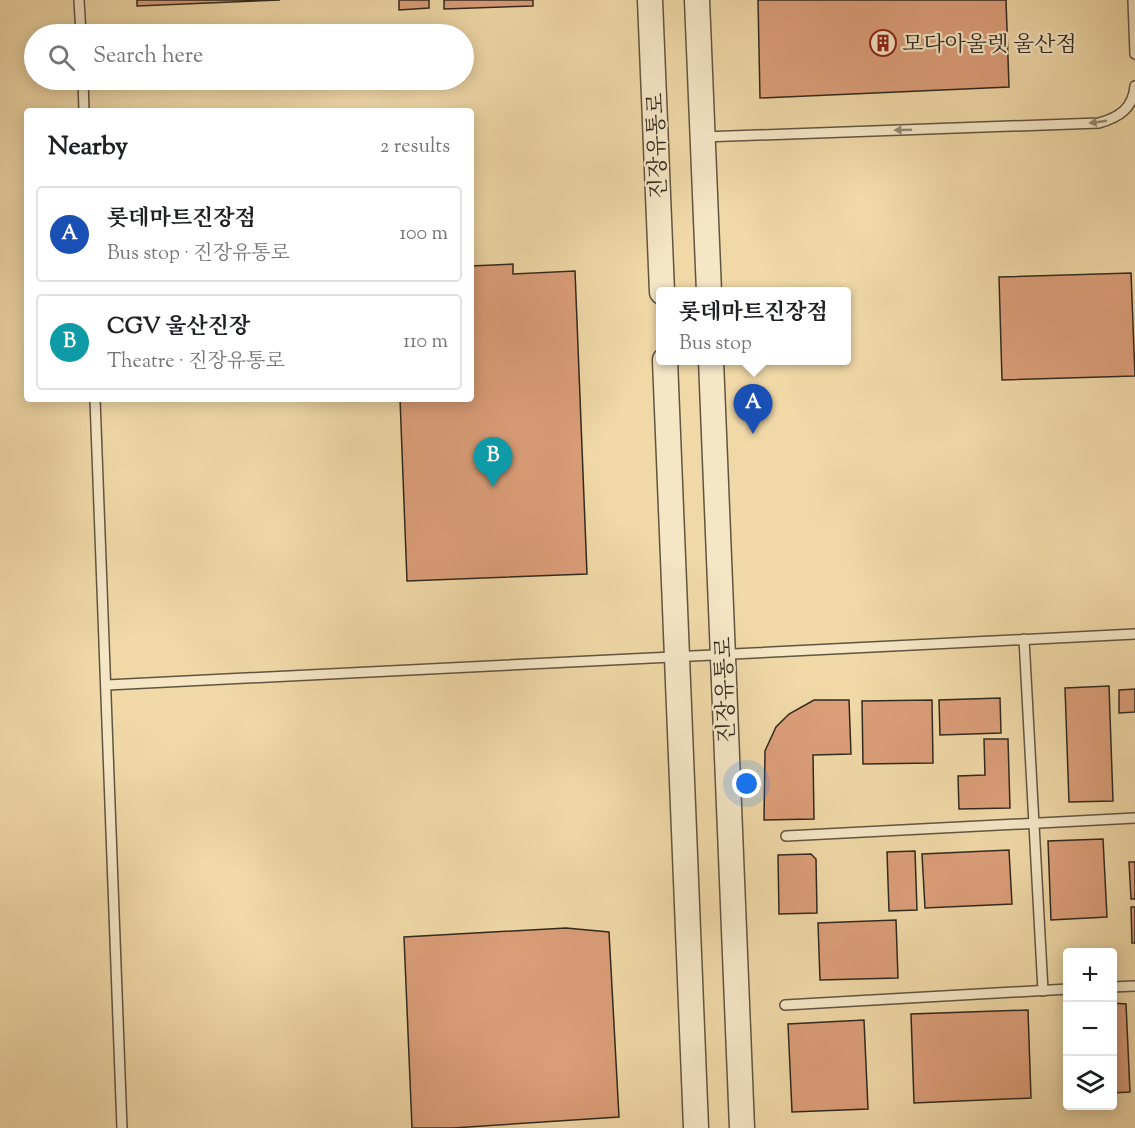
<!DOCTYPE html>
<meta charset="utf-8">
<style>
:root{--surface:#fff;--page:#f2f2f2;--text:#202124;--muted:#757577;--line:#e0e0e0;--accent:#8f2418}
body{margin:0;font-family:"Sorts Mill Goudy","Noto Serif KR",serif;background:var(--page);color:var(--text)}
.controls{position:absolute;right:18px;bottom:18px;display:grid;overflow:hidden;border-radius:6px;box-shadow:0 3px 15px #0003}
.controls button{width:54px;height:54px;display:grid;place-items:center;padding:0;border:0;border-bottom:2px solid var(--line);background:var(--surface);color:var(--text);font:30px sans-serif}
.you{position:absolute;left:747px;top:784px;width:21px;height:21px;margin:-15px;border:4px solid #fff;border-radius:50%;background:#1a73e8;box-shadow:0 0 0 9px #1a73e833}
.badge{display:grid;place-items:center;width:39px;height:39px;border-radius:50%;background:var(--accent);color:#fff;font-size:20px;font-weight:700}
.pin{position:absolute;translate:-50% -50px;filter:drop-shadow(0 2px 3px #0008)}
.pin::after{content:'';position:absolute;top:32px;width:21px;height:18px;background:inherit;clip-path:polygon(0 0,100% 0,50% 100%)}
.popup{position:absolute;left:656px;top:287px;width:195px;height:78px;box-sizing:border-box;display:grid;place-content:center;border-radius:6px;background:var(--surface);filter:drop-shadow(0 2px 4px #0005);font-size:20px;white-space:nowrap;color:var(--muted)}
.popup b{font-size:22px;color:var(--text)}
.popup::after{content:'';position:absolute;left:50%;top:100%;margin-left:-12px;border:12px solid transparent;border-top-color:var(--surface)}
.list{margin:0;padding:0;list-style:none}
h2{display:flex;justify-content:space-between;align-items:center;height:78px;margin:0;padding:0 24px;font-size:26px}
h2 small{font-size:20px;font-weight:400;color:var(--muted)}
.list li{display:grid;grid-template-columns:39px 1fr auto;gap:18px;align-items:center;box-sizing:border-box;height:96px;margin:0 12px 12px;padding:0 12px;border:2px solid var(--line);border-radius:6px}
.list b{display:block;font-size:22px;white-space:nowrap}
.list p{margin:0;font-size:20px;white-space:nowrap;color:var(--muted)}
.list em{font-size:20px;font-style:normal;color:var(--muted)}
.icon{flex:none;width:33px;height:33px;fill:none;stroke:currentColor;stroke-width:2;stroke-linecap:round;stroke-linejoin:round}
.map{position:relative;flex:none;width:1135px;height:1128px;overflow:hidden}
.search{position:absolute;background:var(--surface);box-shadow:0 3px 15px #0003;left:24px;top:24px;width:450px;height:66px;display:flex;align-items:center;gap:15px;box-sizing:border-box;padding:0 21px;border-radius:33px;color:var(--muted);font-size:22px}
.panel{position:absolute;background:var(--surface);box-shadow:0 3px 15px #0003;left:24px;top:108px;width:450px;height:294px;border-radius:6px}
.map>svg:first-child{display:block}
.building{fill:#db9e79;stroke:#31291f;stroke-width:1.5}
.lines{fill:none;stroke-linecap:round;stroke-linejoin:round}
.service-casing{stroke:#615541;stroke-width:12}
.tertiary-casing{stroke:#615541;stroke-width:27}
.service{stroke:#f5e6c6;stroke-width:9}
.tertiary{stroke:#f5e6c6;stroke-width:24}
.oneway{fill:#938872}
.labels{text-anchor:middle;stroke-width:4.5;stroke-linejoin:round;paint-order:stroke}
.poi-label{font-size:22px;fill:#31291f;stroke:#f5e6c6;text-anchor:start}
.street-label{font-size:22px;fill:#31291f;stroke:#f5e6c6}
</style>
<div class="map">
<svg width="1135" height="1128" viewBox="0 0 1135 1128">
<rect width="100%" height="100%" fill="#f0d8a7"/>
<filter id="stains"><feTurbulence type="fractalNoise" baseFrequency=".00333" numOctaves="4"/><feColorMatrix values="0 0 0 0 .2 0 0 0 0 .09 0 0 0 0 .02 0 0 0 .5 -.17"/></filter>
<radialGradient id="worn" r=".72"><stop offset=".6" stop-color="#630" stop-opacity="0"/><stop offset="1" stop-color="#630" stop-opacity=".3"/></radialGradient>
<g class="building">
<polygon points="137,0 280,0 137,6"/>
<polygon points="399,0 429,0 429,8 399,10"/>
<polygon points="444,0 533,0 533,6 444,9"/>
<polygon points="758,0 1006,0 1009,87 760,98"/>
<polygon points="513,264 513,274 575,271 587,574 407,581 400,399 471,399 471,266"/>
<polygon points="1131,273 1135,376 1002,380 999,277"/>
<polygon points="1109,686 1113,801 1069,802 1065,688"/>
<polygon points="1135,689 1135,712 1119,713 1119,690"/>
<polygon points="1000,698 1001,733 940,735 939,700"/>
<polygon points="814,700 849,700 851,754 813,755 814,819 764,820 765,751 776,727 789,714"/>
<polygon points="932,700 933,763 863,764 862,701"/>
<polygon points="984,739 1008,739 1010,808 959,809 958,776 985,775"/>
<polygon points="1103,839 1107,917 1051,920 1048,841"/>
<polygon points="1009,850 1012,904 925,908 922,854"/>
<polygon points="915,851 917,910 889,911 887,852"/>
<polygon points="811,854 816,859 817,913 779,914 778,855"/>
<polygon points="1129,862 1135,862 1135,899 1131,899"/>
<polygon points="1131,907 1135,907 1135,943 1132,943"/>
<polygon points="896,920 898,978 820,980 818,923"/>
<polygon points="566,928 609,932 619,1117 453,1128 412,1128 404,937"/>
<polygon points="1112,1003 1126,1004 1130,1092 1112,1093"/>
<polygon points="1028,1010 1031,1098 914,1103 911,1014"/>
<polygon points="864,1020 868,1109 792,1112 788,1024"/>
</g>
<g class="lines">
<defs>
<g id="service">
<polyline points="79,0 81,34"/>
<polyline points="1133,0 1135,54"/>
<polyline points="83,80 84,111"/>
<path d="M703,137L1099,123C1120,117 1133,108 1135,86"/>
<polyline points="95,399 122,1128"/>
<polyline points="1024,639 1043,991"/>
<polyline points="107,685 1135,634"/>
<polyline points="786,836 1135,818"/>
<polyline points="1112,987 1135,986"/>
<polyline points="785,1005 1068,989"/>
</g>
<g id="tertiary">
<polyline points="650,0 662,292"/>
<polyline points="697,0 709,292"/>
<polyline points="665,360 696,1128"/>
<polyline points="711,360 742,1128"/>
</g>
</defs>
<use href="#service" class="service-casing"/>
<use href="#tertiary" class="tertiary-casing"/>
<use href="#service" class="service"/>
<use href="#tertiary" class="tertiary"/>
</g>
<defs><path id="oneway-solid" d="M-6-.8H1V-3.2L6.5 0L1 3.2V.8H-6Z" transform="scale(1.5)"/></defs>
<g class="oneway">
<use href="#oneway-solid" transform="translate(1098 122) rotate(172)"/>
<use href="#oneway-solid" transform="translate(903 130) rotate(178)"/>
</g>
<defs>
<symbol id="building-ring" viewBox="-11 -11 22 22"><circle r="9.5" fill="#f5e6c6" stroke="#8f2418" stroke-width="1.5"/><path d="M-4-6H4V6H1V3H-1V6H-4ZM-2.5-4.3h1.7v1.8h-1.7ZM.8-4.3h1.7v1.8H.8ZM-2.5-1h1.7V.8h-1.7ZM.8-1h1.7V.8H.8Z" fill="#8f2418"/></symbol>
</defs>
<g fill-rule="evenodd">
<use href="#building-ring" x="868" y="28" width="30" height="30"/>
</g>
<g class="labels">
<g class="poi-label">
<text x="902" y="51">모다아울렛 울산점</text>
</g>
<g class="street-label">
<text transform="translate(656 146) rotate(-92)" y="8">진장유통로</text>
<text transform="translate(724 690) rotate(-92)" y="8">진장유통로</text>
</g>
</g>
<rect width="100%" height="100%" filter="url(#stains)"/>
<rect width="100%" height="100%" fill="url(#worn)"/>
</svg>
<div class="controls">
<button>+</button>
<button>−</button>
<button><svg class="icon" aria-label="layers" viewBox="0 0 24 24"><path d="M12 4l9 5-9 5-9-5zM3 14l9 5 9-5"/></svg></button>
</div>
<div class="you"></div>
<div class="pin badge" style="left:753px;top:434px;background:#1a4fb4">A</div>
<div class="popup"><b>롯데마트진장점</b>Bus stop</div>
<div class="pin badge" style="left:493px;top:487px;background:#0f9aa8">B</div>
<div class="search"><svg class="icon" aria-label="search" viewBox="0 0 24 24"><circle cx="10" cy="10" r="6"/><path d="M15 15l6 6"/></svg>Search here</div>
<section class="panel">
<h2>Nearby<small>2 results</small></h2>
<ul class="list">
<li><span class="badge" style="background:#1a4fb4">A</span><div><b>롯데마트진장점</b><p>Bus stop · 진장유통로</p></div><em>100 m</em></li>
<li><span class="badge" style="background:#0f9aa8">B</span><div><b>CGV 울산진장</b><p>Theatre · 진장유통로</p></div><em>110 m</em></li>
</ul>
</section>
</div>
